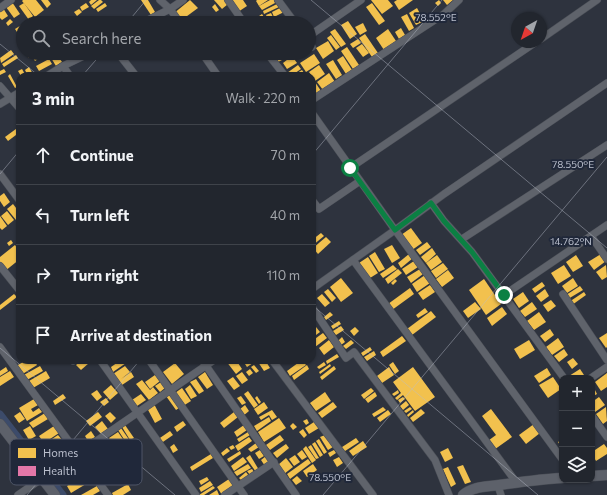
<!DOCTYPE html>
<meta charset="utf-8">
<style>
:root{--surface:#22262e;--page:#2e323a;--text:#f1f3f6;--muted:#a2a5aa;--line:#3f434a}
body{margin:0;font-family:Commissioner,sans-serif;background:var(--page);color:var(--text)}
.controls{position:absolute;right:12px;bottom:12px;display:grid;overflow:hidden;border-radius:8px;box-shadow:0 1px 3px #0004}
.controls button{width:36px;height:36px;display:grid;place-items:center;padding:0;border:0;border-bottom:1px solid var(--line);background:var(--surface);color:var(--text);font:20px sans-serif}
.compass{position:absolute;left:511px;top:12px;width:36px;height:36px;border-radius:50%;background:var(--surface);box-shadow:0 1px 3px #0004;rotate:220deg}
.stop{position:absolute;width:12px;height:12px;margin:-9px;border:3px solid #0b8043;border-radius:50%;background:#fff}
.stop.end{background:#0b8043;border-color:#fff;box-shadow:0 1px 4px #0008}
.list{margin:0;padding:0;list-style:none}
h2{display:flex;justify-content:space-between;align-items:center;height:52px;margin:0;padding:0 16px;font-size:17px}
h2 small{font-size:13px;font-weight:400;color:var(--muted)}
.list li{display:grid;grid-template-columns:26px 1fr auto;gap:12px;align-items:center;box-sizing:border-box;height:60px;padding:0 16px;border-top:1px solid var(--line)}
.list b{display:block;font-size:15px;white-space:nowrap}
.list em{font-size:13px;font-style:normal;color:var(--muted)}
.icon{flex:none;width:22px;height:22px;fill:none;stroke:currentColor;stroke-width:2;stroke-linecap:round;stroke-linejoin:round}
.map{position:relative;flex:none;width:607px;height:495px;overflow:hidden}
.search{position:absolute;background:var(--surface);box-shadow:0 1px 3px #0004;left:16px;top:16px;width:300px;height:44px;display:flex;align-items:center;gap:10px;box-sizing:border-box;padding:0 14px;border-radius:22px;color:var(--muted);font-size:15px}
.panel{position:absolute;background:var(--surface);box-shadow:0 1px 3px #0004;left:16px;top:72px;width:300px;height:292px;border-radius:12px}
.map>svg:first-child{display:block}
.homes{fill:#f2c14e}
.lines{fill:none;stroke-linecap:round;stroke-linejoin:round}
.canal{stroke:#3c4b6a;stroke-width:7}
.minor-casing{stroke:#4a4e56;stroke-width:8}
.secondary-casing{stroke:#4a4e56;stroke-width:11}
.minor{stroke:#5f636b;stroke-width:7}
.secondary{stroke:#5d616a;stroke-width:10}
.route{stroke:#0b8043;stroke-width:5}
.ticks{fill:none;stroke:#babfcd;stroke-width:1;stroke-opacity:0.45}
.key{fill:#20283a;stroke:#4e5566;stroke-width:1}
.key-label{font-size:11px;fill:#babfcd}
.ticks-label{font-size:10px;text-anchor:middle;fill:#babfcd;stroke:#20283a;stroke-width:4;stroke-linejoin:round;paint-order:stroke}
</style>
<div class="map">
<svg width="607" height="495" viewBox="0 0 607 495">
<rect width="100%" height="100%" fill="#2e333e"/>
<g class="homes">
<polygon points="23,0 36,0 44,10 35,17 22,1"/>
<polygon points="41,0 48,0 51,4 47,8"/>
<polygon points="91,0 97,0 91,5 89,2"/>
<polygon points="99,0 101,0 103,2 94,9 91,6"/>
<polygon points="141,0 148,0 155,12 151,15"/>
<polygon points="190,0 198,8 179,22 173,14"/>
<polygon points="214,0 224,0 228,4 222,9"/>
<polygon points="230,0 243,0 247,6 238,12"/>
<polygon points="257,0 268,0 259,6 256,1"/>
<polygon points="270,0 274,0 275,3 262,10 259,6"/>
<polygon points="371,0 388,0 393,6 382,14"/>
<polygon points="397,0 413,0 399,10 394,2"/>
<polygon points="439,0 441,3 438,6 435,3"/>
<polygon points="443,0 453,0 447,5"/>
<polygon points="12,2 20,14 14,18 6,7"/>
<polygon points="24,3 33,16 29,20 19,6"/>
<polygon points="86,3 89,7 82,11 80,7"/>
<polygon points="105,3 107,6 98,12 96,9"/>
<polygon points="372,3 385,21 379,25 366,7"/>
<polygon points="215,4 219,10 216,12 212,7"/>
<polygon points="277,4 279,7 264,14 263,11"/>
<polygon points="282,7 284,12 274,17 272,12"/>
<polygon points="3,8 8,16 2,20 0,18 0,10"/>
<polygon points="417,8 424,21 416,25 409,13"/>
<polygon points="79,9 82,12 77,16 74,12"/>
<polygon points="271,13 273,17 268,19 266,15"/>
<polygon points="262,14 264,17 255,23 249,23"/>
<polygon points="407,14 414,28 409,31 401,17"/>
<polygon points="265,18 267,21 264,23 257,23"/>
<polygon points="10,19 13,22 8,26 6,23"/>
<polygon points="348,21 357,34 350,39 341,25"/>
<polygon points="363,23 367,31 360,35 355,27"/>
<polygon points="23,24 23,28 17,32 15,29"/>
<polygon points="401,28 405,35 399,39 395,32"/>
<polygon points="335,29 346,44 341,47 330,32"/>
<polygon points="388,29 396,41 384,50 376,38"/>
<polygon points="23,30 23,38 21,39 17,34"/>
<polygon points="365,34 378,53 372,57 359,38"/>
<polygon points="331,35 340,47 336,50 327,38"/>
<polygon points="358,39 361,43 353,48 350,44"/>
<polygon points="328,41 334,51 323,59 316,48"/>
<polygon points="362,44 369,53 363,57 356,48"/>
<polygon points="347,47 359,65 353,69 341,51"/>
<polygon points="11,50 14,54 1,63 0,58"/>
<polygon points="26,53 37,53 29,58"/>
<polygon points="41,53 46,53 47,54 35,61 33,58"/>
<polygon points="48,53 56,53 62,62 56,66"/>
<polygon points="60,53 69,53 62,57"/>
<polygon points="277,53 287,53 288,57 278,62 274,55"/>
<polygon points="314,54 320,63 306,72 300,63"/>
<polygon points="16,55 18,58 4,67 2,64"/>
<polygon points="292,56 297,63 287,69 283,63"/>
<polygon points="343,56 352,70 346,74 337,60"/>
<polygon points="49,59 52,64 39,71 36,66"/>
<polygon points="333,60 342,75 336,79 326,64"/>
<polygon points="298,65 301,69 291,76 289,76 287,73"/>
<polygon points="319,65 325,74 315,81 309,72"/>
<polygon points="29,67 34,76 28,76 25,70"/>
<polygon points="4,69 6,72 0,75 0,71"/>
<polygon points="22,69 26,76 21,76 18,71"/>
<polygon points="302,70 306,76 292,76"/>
<polygon points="329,73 335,82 323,90 317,82"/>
<polygon points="10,74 17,87 15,88 8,76"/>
<polygon points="315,82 321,91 312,97 312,84"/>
<polygon points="20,126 20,132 8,141 5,137"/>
<polygon points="4,193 10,202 4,207 0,201 0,196"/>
<polygon points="13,204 20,213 20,216 16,220 7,209"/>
<polygon points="7,211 14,220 8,225 1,216"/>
<polygon points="0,216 7,226 2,230 0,228"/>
<polygon points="411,228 422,243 412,250 401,235"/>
<polygon points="321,233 324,236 312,246 312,240"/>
<polygon points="326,237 331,242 318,254 313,248"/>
<polygon points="11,240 13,243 9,246 7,243"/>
<polygon points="427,242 431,247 420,255 416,250"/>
<polygon points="15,245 20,252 20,259 5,271 0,265 0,257"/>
<polygon points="392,245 400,258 392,263 384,249"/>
<polygon points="432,248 436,254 426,263 421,257"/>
<polygon points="375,252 385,269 379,272 369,256"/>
<polygon points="409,254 413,258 401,268 398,263"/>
<polygon points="601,254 606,261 594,270 588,262"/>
<polygon points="437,255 442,262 431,270 426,263"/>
<polygon points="576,255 583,266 573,272 566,262"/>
<polygon points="368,257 378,273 370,278 359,263"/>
<polygon points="414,261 418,267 406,275 402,269"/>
<polygon points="443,263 448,269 436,278 431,271"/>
<polygon points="393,265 397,269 383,278 380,274"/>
<polygon points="564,265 571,276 558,284 551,273"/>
<polygon points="606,265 607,277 602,280 596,272"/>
<polygon points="398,269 402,273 388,284 385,279"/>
<polygon points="420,269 423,274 411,283 407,277"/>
<polygon points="448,270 454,278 442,287 436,279"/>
<polygon points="425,275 430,283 417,292 412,284"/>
<polygon points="341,278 353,293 341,302 330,287"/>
<polygon points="573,278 578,286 567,293 562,286"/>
<polygon points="395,279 397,281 393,285 391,283"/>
<polygon points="484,279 501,304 486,315 469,290"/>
<polygon points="542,282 545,286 535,293 532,289"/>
<polygon points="430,285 435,292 423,300 418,293"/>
<polygon points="580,286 583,290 568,299 566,295"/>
<polygon points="410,288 414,294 392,310 388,304"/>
<polygon points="328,289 336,298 332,302 324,292"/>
<polygon points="545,289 549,296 541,302 536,296"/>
<polygon points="523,292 529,301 519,308 513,299"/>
<polygon points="584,292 586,295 572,305 569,302"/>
<polygon points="14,294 17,297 0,310 0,305"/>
<polygon points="322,294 330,303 325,307 317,298"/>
<polygon points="551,300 556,306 548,312 543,305"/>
<polygon points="475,302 481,309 468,318 463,311"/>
<polygon points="532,302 537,309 525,317 520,311"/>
<polygon points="502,307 507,314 492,326 487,318"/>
<polygon points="425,308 428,312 418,318 416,315"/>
<polygon points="431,311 436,317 412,335 407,329"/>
<polygon points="330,312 333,315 326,320 324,317"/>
<polygon points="539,312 546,322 534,330 527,321"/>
<polygon points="339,321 341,324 333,329 331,326"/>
<polygon points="341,326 344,330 336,335 333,331"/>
<polygon points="316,327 320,332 312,338 312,330"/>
<polygon points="355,327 359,331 354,336 350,331"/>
<polygon points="550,329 554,335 545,342 540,336"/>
<polygon points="323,333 327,338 315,347 312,341"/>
<polygon points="607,333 607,347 606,348 599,338"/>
<polygon points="402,336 406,341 383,357 380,352"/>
<polygon points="342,337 345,342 341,345 338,341"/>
<polygon points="558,338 564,347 552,355 546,347"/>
<polygon points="329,340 334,347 324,355 319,348"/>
<polygon points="351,340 354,343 346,349 343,346"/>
<polygon points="529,340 535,350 520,359 514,349"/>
<polygon points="370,347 372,350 363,356 361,353"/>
<polygon points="564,349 568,355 559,362 554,356"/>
<polygon points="374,351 376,355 367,361 364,357"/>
<polygon points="337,354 339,357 327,364 326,361"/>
<polygon points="573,358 578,364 572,369 567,362"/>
<polygon points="27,360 34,360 37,365 21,375 16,366"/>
<polygon points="82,360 86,360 89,363 81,370 76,365"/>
<polygon points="121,360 124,360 126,363 113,372 111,367"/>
<polygon points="227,360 236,360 242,369 236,374 226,361"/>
<polygon points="251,360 256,360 256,361 247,367 245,364"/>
<polygon points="262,360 265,360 270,368 264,371 258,362"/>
<polygon points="291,360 300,360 294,364"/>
<polygon points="302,360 306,365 290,376 287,371"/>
<polygon points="324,362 326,365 319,369 317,367"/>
<polygon points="393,362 399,371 395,374 389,365"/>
<polygon points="175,363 184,374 172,384 163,372"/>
<polygon points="330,364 331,366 320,374 319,372"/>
<polygon points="254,365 259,371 256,373 251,367"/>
<polygon points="307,365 309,369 294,380 292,376"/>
<polygon points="40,366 43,371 25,381 22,376"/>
<polygon points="125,366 130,372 121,379 131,372 134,377 122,385 113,374"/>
<polygon points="334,366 336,369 322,380 320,377"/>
<polygon points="6,367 8,371 0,376 0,371"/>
<polygon points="389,367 394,375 382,383 377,376"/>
<polygon points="413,367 435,397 415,411 403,395 397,400 395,398 401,393 393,382"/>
<polygon points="547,368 551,375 539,383 534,376"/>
<polygon points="250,369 253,373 249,376 246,372"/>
<polygon points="580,369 586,378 570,378 569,376"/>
<polygon points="10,371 14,377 0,386 0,377"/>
<polygon points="46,371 50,378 33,388 29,381"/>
<polygon points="205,372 213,385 207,389 198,377"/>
<polygon points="242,372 248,380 242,384 236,376"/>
<polygon points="607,373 607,387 601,391 595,382"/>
<polygon points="155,375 160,381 150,389 145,382"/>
<polygon points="233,377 240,386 234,390 227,381"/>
<polygon points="553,377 561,389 548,398 539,385"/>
<polygon points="196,379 204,391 199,394 190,382"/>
<polygon points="142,380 150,390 153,387 158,393 149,400 136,384"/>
<polygon points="161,382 165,388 160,392 155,386"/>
<polygon points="111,385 118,393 110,400 103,392"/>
<polygon points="190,385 197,396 191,399 185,389"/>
<polygon points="593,386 597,394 592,397 592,387"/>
<polygon points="182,388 191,401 183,406 175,393"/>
<polygon points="371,388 374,391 364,399 361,395"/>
<polygon points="97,390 102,397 97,401 91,394"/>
<polygon points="398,390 399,393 394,396 392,394"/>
<polygon points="248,391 258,405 254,408 244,394"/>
<polygon points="325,392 331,401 316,411 310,403"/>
<polygon points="375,392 377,396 368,403 365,399"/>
<polygon points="63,394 66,398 55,405 53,401"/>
<polygon points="141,394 146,400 137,406 132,400"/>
<polygon points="170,394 179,408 176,410 166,396"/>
<polygon points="241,396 246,403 242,405 237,398"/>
<polygon points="257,396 261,402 259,404 255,398"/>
<polygon points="403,397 405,399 400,403 398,400"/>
<polygon points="599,397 605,405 595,412 592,408 592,402"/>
<polygon points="106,398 109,402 104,406 100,402"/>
<polygon points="34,399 38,405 31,409 33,412 39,408 42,412 27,421 19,408"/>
<polygon points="406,401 409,405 403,410 400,406"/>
<polygon points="264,402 268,408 258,415 254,409"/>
<polygon points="333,402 337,407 322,418 318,413"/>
<polygon points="154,404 162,419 155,423 147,408"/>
<polygon points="245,405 249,411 243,416 239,410"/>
<polygon points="383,407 386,410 374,417 372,414"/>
<polygon points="410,407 412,409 406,413 404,411"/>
<polygon points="606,407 607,421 603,424 596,414"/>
<polygon points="421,409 425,413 413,422 410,418"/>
<polygon points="491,409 512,437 491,452 485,443 496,435 482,416"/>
<polygon points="272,410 277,417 272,420 269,415 261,420 259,417"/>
<polygon points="388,410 391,414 380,422 377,418"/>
<polygon points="413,410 414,412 408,417 407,415"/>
<polygon points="20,412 25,419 19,423 14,416"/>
<polygon points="98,412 102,417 90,426 86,421"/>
<polygon points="110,412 116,418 111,423 105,416"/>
<polygon points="234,412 238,417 224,428 220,423"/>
<polygon points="45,413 48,419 33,428 29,423"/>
<polygon points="269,417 271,421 257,431 254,426"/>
<polygon points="279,418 286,428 264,442 258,432"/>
<polygon points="307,419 309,423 306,425 303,421"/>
<polygon points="102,421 108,429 101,434 95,427"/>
<polygon points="183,421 186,425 177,432 174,427"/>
<polygon points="314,422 319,428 309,434 305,428"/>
<polygon points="293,423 297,427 293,430 290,426"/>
<polygon points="534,424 540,433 526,444 519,435"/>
<polygon points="125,425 134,438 130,440 122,427"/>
<polygon points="244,425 247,430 237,437 234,432"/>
<polygon points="30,426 36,436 29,440 23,430"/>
<polygon points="54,426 59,433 44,443 39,436"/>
<polygon points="121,428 130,441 127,444 118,430"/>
<polygon points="303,429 307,435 304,438 299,432"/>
<polygon points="91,431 95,437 88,441 85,436"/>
<polygon points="170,431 173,435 160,444 157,440"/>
<polygon points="118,432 127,445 118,451 109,438"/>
<polygon points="248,432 250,435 239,442 237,439"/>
<polygon points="58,435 63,441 50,449 46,443"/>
<polygon points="280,435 284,440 270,450 266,445"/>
<polygon points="325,435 333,447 328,450 320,437"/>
<polygon points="249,437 252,441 238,451 235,446"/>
<polygon points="356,438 359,442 342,453 339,449"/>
<polygon points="319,439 327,452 324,454 316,441"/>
<polygon points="562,440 562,448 558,442"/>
<polygon points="363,441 367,447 353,456 349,451"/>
<polygon points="315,442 323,455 320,457 312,444"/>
<polygon points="256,443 259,447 251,452 248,449"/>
<polygon points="174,444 178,450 173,453 170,447"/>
<polygon points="286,444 289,448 277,458 273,453"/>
<polygon points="604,444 607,448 607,454 596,461 592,454 592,452"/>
<polygon points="233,445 235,448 231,450 229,447"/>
<polygon points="311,445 319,458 316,459 308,447"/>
<polygon points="306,446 316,460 312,463 303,449"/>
<polygon points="227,448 230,451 223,456 221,453"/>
<polygon points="448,448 453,458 445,462 440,452"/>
<polygon points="260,450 264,456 259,459 255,453"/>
<polygon points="302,450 307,457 302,460 297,454"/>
<polygon points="334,450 336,453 330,457 328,453"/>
<polygon points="240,451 241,454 229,462 227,459"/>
<polygon points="211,454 213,458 192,471 190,467"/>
<polygon points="250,455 259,470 256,472 246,458"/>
<polygon points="295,455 300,462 294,466 289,459"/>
<polygon points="266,456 270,462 265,466 261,460"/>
<polygon points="243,457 247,462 234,471 231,466"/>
<polygon points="339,457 343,463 337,467 333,460"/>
<polygon points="286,458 293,467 284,474 278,465"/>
<polygon points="308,459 311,463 290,479 287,474"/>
<polygon points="248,464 251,468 237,476 234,472"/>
<polygon points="313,464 317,470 307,477 303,471"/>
<polygon points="463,465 471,482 465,484 457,467"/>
<polygon points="448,467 456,484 451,487 443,469"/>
<polygon points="252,469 254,472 250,475 247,471"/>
<polygon points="246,472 249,476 242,481 239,478"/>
<polygon points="86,474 91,481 71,493 67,486"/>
<polygon points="297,476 302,481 296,485 292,480"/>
<polygon points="207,477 209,480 201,485 199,481"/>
<polygon points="229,479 234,487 222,495 217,487"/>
<polygon points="210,481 213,485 201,492 199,488"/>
<polygon points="128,484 131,490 123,495 113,495 112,493"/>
<polygon points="97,486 100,491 93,495 81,495"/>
<polygon points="213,486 215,488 204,495 199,495"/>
<polygon points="217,490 219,495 209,495"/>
</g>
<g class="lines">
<polyline class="canal" points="0,414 63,495"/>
<defs>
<g id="minor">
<polyline points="160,0 170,9 183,0"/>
<polyline points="228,0 244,23"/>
<polyline points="278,0 295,23"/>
<polyline points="0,8 11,0"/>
<polyline points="142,23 170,9 180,23"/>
<polyline points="309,36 361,0"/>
<polyline points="541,39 597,0"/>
<polyline points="309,43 312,47"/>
<polyline points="118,53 136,76"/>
<polyline points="202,53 218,76"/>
<polyline points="267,53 285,76"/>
<polyline points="63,66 70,76"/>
<polyline points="47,76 63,66 90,53"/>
<polyline points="0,86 20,109"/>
<polyline points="312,100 444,14 459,0"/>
<polyline points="0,104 20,92"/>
<polyline points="312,113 395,230 312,289"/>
<polyline points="350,168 536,42"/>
<polyline points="0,174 20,201"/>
<polyline points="312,200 319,209 360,181"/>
<polyline points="431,203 444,221 472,252 564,378"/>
<polyline points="591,236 607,259"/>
<polyline points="462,239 607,145"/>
<polyline points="353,260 516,482"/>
<polyline points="0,266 20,291"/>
<polyline points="563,294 607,360"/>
<polyline points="504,295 607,225"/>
<polyline points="312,307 346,358 354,352 435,460 449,495"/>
<polyline points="0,347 108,495"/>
<polyline points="72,360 73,361 75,360"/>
<polyline points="100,360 196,495"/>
<polyline points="149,360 244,495"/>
<polyline points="202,360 296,495"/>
<polyline points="272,360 373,495"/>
<polyline points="591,378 607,367"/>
<polyline points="592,416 607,437"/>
<polyline points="562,459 395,230 444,194 607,83"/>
<polyline points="498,486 501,495"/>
<polyline points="18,495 214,360"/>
<polyline points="225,495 274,462"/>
</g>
<g id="secondary">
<polyline points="0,424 55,495"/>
<polyline points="592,476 607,475"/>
<path d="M463,495C473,486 487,487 499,485C520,482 541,479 562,478"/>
</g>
</defs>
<use href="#minor" class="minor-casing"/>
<use href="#secondary" class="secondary-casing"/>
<use href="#minor" class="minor"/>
<use href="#secondary" class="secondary"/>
</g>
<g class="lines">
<polyline class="route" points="350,168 395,230 431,203 444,221 472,252 504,295"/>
</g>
<path class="ticks" d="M311,0L607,248M127,23L146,0M0,44L39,76M82,76L102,53M312,155L442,0M0,174L20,150M312,305L538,495M0,348L175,495M27,495L140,360M323,495L607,157"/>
<rect x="10" y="439" width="132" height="46" rx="6" class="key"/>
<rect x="18" y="448" width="18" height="10" fill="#f2c14e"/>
<rect x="18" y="466" width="18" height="10" fill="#e377a8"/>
<g class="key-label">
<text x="43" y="457">Homes</text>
<text x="43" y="475">Health</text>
</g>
<g class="ticks-label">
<text x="436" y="21">78.552°E</text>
<text x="573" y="168">78.550°E</text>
<text x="571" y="245">14.762°N</text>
<text x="330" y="481">78.550°E</text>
</g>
</svg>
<div class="controls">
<button>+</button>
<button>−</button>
<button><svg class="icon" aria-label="layers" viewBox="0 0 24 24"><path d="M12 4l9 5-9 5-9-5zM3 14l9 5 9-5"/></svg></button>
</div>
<svg class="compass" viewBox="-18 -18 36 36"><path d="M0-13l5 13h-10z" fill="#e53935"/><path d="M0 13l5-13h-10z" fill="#a2a5aa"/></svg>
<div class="stop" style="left:350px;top:168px"></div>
<div class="stop end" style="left:504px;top:295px"></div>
<div class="search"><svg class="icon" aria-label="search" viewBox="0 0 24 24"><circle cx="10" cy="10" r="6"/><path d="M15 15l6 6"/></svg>Search here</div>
<section class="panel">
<h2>3 min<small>Walk · 220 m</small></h2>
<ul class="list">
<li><svg class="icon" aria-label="ahead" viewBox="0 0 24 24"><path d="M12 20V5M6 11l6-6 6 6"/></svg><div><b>Continue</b></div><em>70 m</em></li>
<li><svg class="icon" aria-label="left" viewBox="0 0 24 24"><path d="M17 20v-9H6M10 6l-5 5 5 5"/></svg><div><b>Turn left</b></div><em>40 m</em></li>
<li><svg class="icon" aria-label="right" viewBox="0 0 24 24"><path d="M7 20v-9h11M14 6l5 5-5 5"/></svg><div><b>Turn right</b></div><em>110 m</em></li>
<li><svg class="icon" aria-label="arrive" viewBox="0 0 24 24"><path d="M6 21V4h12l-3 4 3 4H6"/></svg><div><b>Arrive at destination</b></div></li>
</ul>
</section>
</div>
